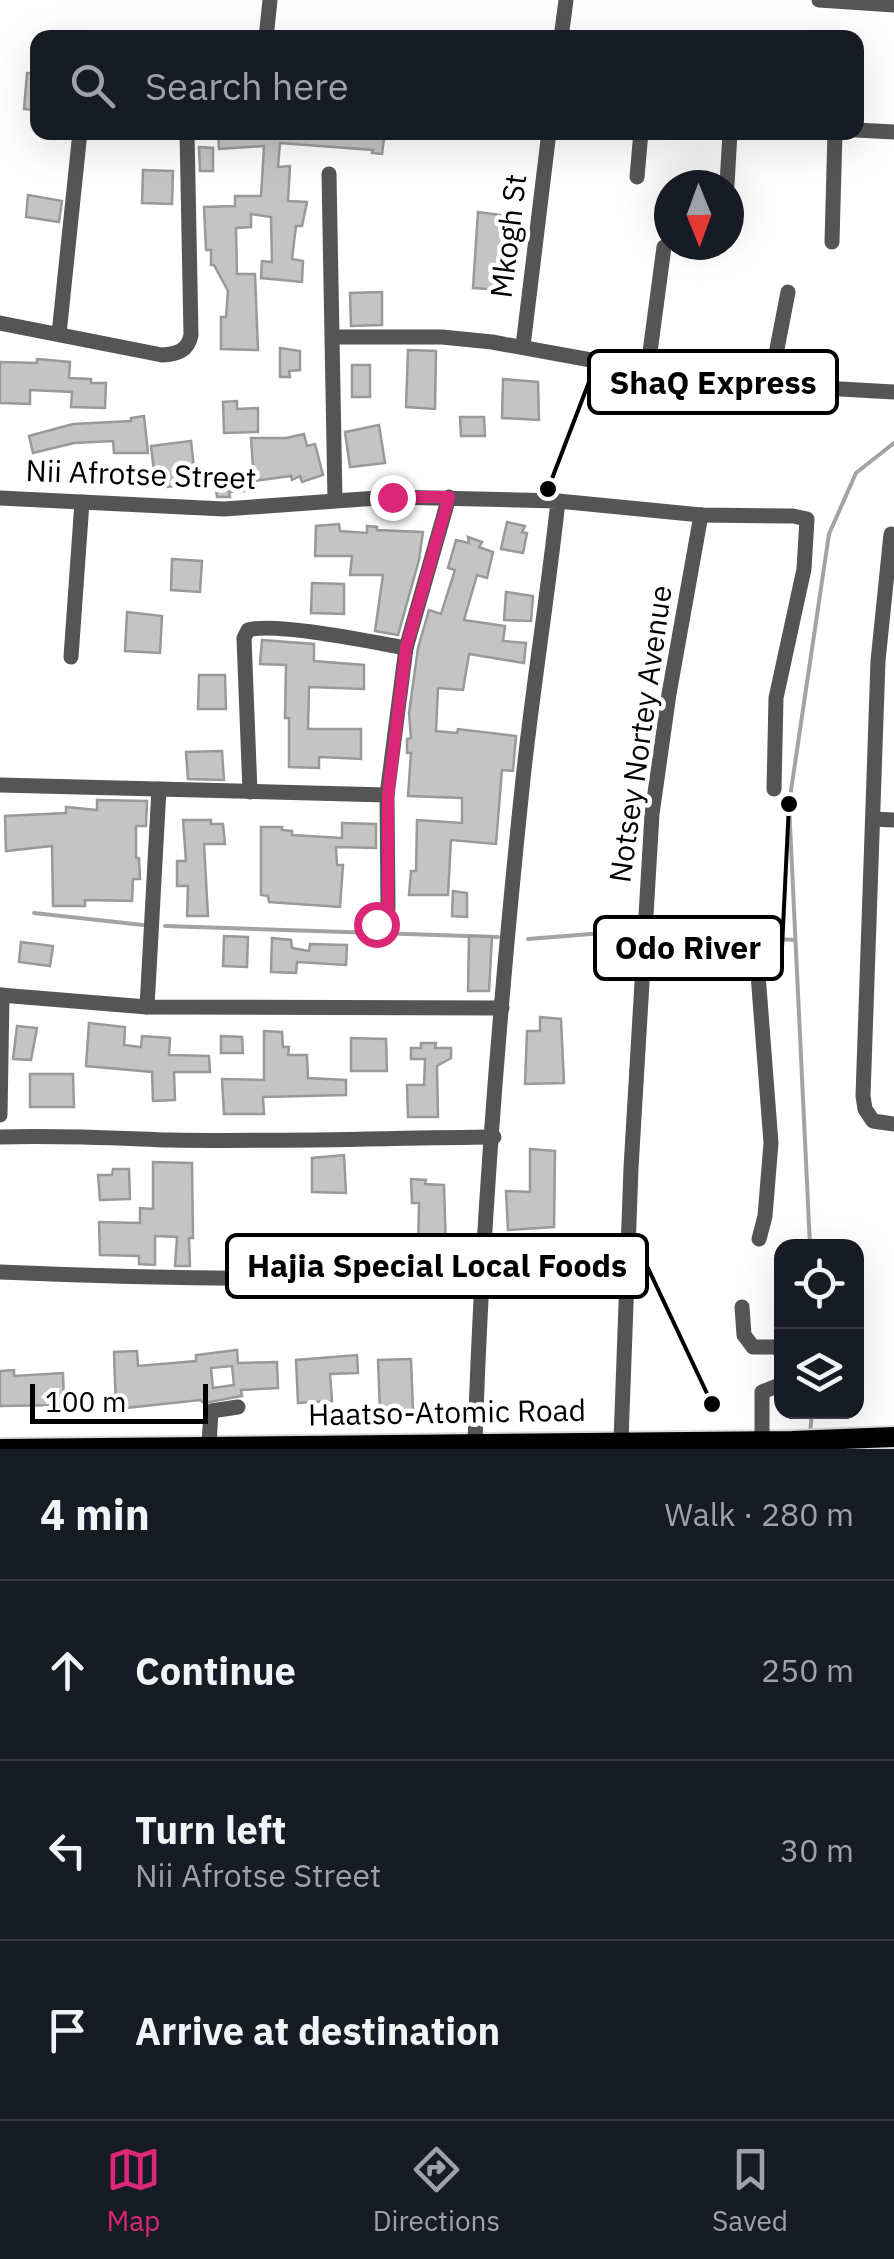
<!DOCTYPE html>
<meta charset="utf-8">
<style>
:root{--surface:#171b24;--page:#20242c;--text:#f1f3f6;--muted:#9ea1a6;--line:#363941;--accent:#db2777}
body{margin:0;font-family:"IBM Plex Sans",sans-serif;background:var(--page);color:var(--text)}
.controls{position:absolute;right:30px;bottom:30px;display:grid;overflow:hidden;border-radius:20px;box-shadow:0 10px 40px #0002}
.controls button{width:90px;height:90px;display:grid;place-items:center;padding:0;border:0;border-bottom:2px solid var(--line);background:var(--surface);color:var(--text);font:50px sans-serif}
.compass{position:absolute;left:654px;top:170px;width:90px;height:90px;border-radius:50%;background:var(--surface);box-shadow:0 10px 40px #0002;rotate:179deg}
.scale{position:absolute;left:30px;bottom:25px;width:178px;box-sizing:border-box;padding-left:10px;border:5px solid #000;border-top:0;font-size:28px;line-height:35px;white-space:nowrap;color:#000;-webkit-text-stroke:8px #fff;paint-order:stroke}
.stop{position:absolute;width:30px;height:30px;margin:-22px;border:8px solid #db2777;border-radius:50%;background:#fff}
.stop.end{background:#db2777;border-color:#fff;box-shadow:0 2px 10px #0008}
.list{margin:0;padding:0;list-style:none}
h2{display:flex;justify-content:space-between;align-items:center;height:130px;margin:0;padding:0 40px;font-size:42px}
h2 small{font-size:32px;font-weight:400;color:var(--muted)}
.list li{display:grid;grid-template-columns:65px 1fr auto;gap:30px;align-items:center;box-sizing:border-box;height:180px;padding:0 40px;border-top:2px solid var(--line)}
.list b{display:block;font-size:38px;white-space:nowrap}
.list p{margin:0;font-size:32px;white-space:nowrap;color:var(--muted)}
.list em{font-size:32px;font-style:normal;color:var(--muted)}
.icon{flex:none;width:55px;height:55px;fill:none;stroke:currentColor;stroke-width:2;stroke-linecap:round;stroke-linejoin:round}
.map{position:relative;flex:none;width:894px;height:1449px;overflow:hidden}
.search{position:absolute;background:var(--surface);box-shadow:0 10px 40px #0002;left:30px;right:30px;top:30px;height:110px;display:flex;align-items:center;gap:25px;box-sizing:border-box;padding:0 35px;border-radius:20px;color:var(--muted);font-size:38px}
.sheet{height:670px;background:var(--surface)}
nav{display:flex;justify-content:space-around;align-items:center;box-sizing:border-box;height:140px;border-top:2px solid var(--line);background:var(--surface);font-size:28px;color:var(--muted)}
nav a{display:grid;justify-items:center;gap:5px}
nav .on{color:var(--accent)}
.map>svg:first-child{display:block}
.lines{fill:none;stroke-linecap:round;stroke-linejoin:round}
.stream{stroke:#a3a3a3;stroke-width:4}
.building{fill:#c4c4c4;stroke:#999;stroke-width:2.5;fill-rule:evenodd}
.major-casing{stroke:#dbdbdb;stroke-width:24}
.minor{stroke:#555;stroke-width:15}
.major{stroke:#000;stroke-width:20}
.route{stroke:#db2777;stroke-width:12}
.labels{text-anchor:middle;stroke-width:9;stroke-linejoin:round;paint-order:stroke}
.street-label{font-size:30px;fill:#000;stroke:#fff}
.leader{fill:none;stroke:#000;stroke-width:4}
.callout-dot{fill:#000;stroke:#fff;stroke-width:4}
.callout{fill:#fff;stroke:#000;stroke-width:4}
.callout-label{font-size:32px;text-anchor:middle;font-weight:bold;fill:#000}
</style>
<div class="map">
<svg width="894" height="1449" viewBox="0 0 894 1449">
<rect width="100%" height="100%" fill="#fff"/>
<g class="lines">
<g class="stream">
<polyline points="34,913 143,925"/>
<polyline points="165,926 498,937"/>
<polyline points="660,933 795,940"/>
<polyline points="528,939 629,931"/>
<polyline points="810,1246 789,804 829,534 856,473 894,443"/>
<polyline points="810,1434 812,1412"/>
</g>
</g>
<g class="building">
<polygon points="27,73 38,74 38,111 24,109"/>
<polygon points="218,132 385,132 382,154 372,153 373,150 280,143 278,167 290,166 288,201 307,202 302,226 296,226 292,259 303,261 302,282 261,278 262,261 272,262 271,217 251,214 251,227 236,228 237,274 255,274 258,350 221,349 221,317 226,317 228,291 214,265 211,265 211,250 206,250 204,207 235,206 235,196 261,196 264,146 219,149"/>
<polygon points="199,147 213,148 213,171 200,171"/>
<polygon points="143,170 173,171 172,204 142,203"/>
<polygon points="28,195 62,201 59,222 26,217"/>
<polygon points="478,212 508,216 506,236 520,239 518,258 508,258 506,290 473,288"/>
<polygon points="382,292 382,325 351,326 350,293"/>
<polygon points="280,348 300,351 300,370 289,371 290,377 280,377"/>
<polygon points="408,350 436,351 435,409 406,407"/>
<polygon points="37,359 70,362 69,378 91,379 91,383 106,383 105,408 71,407 72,392 30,390 30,404 0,403 0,362 37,363"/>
<rect x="352" y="365" width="18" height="32"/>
<polygon points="503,379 538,382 539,420 502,418"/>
<polygon points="237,401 237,409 258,408 258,432 224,433 223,402"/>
<polygon points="144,416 148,453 114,453 113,441 74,443 33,453 29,436 73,424 131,421 131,418"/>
<polygon points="460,417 484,417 485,436 461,436"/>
<polygon points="379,425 385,463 350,467 345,432"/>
<polygon points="304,434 307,446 315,444 323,475 302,482 300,476 292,480 291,476 254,481 251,438 286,438"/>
<polygon points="191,441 195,477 176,479 177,486 156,488 151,446"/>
<polygon points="242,474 244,491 229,492 230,497 217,497 215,478"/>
<polygon points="507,522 525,526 522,532 527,533 523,553 501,549"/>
<polygon points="339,524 340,531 367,533 367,526 377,527 377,530 423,532 419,560 398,635 375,631 383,575 350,575 352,556 315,556 316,526"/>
<polygon points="468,537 482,542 479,547 493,552 487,578 477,575 464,620 505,626 503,641 526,643 524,663 469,654 463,690 438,688 436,731 457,733 458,729 516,736 513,771 502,770 496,844 451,840 448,895 409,895 411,871 416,871 417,820 462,823 462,798 408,796 411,753 407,753 407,739 411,738 409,713 418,648 429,610 441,614 455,570 448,568 456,540 469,543"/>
<polygon points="172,559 202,561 200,592 171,590"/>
<polygon points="312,583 344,584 344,614 311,613"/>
<polygon points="506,592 533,596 531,621 504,620"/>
<polygon points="127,612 162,616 160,653 125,651"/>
<polygon points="262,640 314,644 314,661 364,665 364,689 309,687 308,729 361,729 361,759 319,757 319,768 289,767 289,718 285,718 286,665 260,664"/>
<polygon points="199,675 225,675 226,709 198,709"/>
<polygon points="222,751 224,780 188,779 186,752"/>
<polygon points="97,800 147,801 146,826 136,826 136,858 139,858 140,879 133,879 132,901 85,900 85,906 53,906 52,846 6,851 5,816 66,813 66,807 97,810"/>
<polygon points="183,820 211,820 211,824 223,824 225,844 204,844 208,916 187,916 188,886 177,886 177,861 186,861"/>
<polygon points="342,823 376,824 376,848 336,847 337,865 343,865 340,907 269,902 268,896 261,895 261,827 282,827 282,830 292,831 292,835 342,838"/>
<polygon points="453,891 467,893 467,917 452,916"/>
<polygon points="224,936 248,937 247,967 223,966"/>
<polygon points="469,936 492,937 489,991 468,991"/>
<polygon points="272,938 291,940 292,948 309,951 310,944 347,945 346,965 297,962 296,973 271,972"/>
<polygon points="21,942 53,946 50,966 19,962"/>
<polygon points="540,1017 561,1019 564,1083 525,1084 527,1031 540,1031"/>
<polygon points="89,1023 125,1027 124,1045 141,1047 142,1036 170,1038 169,1055 209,1056 210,1072 174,1072 175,1100 153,1101 152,1072 86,1066"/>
<polygon points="17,1026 37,1028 31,1060 13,1059"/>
<polygon points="264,1031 282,1032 283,1047 289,1047 288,1055 307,1055 308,1078 346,1080 346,1095 263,1097 264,1114 224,1114 222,1079 264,1080"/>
<polygon points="221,1036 242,1037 243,1053 221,1053"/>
<polygon points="351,1038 386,1039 387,1071 351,1071"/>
<polygon points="421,1043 436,1043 435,1048 451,1048 451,1058 437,1066 438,1117 408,1117 407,1085 424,1085 425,1059 411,1059 411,1048 421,1048"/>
<polygon points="30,1074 73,1074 74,1107 30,1107"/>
<polygon points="530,1149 555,1151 554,1227 508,1230 506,1191 530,1192"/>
<polygon points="344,1155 346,1193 312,1192 312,1158"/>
<polygon points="153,1162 192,1163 193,1238 189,1238 190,1266 175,1266 177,1237 155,1236 155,1265 139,1264 139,1256 100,1255 99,1222 140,1223 140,1208 153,1209"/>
<polygon points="113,1169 129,1169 130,1199 100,1200 98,1175 112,1175"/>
<polygon points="411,1179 426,1180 425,1184 444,1185 446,1251 418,1251 419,1203 412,1203"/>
<path d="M237,1350L238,1363L277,1362L278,1388L241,1390L242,1396L204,1403L200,1400L116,1409L114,1352L137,1351L138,1366L196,1361V1355ZM232,1366L234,1385L213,1388L211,1368Z"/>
<polygon points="357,1355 358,1373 330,1374 332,1401 298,1403 296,1360"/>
<polygon points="411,1359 413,1410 380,1412 378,1360"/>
<polygon points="14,1370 14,1376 63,1373 64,1405 0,1406 0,1371"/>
</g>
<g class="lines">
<defs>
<polyline id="major" points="0,1449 792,1441 894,1437"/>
</defs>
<use href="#major" class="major-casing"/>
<g class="minor">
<polyline points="819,0 894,5"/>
<polyline points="266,38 270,0"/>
<polyline points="561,38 566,0"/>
<polyline points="856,130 894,132"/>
<polyline points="329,174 335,500"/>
<polyline points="637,177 641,132"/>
<polyline points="727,185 730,132"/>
<polyline points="832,242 835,132"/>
<path d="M0,323L162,355C177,354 188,351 191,335L187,132"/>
<polyline points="59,334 80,132"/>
<polyline points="333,337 442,337 492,342 613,364 770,385 894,392"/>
<polyline points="523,346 549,132"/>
<polyline points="648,367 664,247"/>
<polyline points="770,385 788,292"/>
<path d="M0,498L224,509L392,497L558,501C548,594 533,686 523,779C500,999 482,1221 475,1442"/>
<polyline points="558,501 701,515 793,516 807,519 804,569 776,698 774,789"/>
<polyline points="891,534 878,661 863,1096 865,1109 873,1121 894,1124"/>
<polyline points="71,657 82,502"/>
<polyline points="0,785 387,795"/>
<path d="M250,792L244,638L248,630C276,622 372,642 406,648"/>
<polyline points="873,819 894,820"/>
<polyline points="376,924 388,909 387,795 406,648 449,497"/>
<polyline points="642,948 743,960 750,962 758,974 771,1143 765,1216 759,1239"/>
<polyline points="0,995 147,1007 502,1008"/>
<polyline points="147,1007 159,789"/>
<polyline points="0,1115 2,995"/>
<path d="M0,1137C57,1135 113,1138 170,1140C277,1142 386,1138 494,1137"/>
<path d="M0,1272C161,1279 322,1281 482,1275"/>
<polyline points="742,1307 744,1335 753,1347 776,1347 782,1353"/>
<polyline points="621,1441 631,1168 652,814 669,694 701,515"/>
<polyline points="762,1441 762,1392 782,1384"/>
<polyline points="209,1445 211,1411 238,1407"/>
</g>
<use href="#major" class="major"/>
</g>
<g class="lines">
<polyline class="route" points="376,924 388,909 388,795 406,648 449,497 392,497"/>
</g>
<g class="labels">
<g class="street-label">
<text transform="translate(509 236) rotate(-83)" y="10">Mkogh St</text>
<text transform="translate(141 475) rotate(2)" y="10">Nii Afrotse Street</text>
<text transform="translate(641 734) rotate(-82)" y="10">Notsey Nortey Avenue</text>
<text transform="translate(447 1413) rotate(-1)" y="10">Haatso-Atomic Road</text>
</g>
</g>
<path class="leader" d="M548 489L589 382M789 804L782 948M712 1404L647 1266"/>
<g class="callout-dot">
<circle cx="548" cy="489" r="10"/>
<circle cx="789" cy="804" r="10"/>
<circle cx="712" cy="1404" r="10"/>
</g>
<g class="callout">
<rect x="589" y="351" width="248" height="62" rx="10"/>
<rect x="595" y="917" width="187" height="62" rx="10"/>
<rect x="227" y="1235" width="420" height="62" rx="10"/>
</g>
<g class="callout-label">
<text x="713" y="394">ShaQ Express</text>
<text x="688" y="959">Odo River</text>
<text x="437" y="1277">Hajia Special Local Foods</text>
</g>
</svg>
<div class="controls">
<button><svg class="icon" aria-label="locate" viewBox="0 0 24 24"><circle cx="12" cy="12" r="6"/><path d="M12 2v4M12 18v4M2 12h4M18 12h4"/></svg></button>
<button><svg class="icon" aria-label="layers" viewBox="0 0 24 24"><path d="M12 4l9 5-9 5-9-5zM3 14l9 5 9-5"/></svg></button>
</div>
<svg class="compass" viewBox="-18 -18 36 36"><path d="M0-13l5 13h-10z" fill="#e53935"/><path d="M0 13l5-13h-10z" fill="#9ea1a6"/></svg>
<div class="scale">100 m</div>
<div class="stop" style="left:376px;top:924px"></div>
<div class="stop end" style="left:392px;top:497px"></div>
<div class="search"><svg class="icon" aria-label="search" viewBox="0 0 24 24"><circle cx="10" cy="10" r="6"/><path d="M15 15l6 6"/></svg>Search here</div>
</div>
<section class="sheet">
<h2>4 min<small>Walk · 280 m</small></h2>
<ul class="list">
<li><svg class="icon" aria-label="ahead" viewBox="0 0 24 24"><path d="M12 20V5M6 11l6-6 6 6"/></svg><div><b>Continue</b></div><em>250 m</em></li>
<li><svg class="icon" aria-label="left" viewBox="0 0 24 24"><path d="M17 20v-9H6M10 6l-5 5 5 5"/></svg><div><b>Turn left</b><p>Nii Afrotse Street</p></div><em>30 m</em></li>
<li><svg class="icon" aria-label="arrive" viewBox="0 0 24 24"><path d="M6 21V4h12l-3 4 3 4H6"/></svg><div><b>Arrive at destination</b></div></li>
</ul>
</section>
<nav>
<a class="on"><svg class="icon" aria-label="map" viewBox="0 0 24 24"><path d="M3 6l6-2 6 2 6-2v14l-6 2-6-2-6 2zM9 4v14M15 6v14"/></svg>Map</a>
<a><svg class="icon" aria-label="directions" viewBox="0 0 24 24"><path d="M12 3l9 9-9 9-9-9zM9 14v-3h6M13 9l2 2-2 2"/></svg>Directions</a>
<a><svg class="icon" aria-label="saved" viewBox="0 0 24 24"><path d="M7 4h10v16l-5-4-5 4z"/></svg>Saved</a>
</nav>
